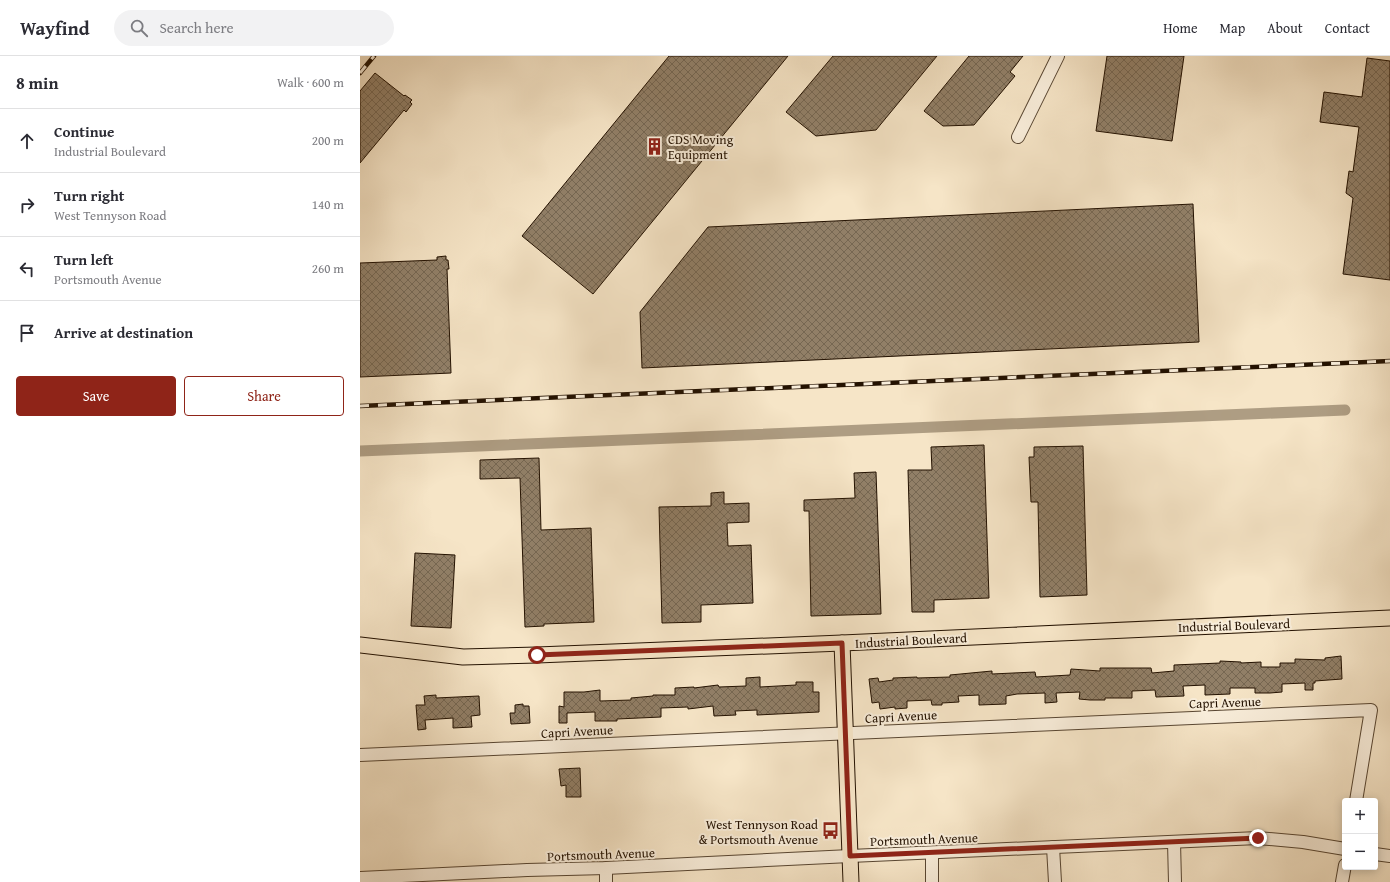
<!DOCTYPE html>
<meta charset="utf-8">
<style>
:root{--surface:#fff;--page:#f2f2f3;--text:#2b2b33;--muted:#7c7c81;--line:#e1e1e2;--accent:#8f2418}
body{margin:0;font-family:"Gentium Book Plus",serif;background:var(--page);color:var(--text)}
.controls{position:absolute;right:12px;bottom:12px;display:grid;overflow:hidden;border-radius:4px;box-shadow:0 2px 10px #0003}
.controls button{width:36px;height:36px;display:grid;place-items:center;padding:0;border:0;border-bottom:1px solid var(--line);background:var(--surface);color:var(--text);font:20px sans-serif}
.stop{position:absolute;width:12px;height:12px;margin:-9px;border:3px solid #8f2418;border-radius:50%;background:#fff}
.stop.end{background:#8f2418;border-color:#fff;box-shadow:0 1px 4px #0008}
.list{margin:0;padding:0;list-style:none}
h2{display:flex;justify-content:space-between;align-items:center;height:52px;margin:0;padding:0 16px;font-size:17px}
h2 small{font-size:13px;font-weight:400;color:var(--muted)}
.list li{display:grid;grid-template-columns:26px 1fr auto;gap:12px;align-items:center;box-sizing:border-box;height:64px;padding:0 16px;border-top:1px solid var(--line)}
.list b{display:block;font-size:15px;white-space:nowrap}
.list p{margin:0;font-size:13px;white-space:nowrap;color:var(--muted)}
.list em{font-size:13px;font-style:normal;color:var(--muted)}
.actions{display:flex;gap:8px;padding:12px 16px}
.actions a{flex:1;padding:9px 0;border:1px solid var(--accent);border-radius:4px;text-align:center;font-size:14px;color:var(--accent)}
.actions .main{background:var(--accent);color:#fff}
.icon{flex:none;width:22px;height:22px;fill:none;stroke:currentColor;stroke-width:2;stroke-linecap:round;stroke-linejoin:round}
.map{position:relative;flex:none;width:1030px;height:826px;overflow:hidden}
header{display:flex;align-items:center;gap:24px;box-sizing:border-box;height:56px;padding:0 20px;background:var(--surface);border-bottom:1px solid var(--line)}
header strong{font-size:19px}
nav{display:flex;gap:22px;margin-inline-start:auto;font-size:14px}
.search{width:280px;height:36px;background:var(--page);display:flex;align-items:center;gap:10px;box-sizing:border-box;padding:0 14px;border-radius:22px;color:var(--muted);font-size:15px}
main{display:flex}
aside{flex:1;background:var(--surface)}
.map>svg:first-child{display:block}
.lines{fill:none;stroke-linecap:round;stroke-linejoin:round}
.canal{stroke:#ae9d83;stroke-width:11}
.building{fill:url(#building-cross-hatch);stroke:#231100}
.minor-casing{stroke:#584632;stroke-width:14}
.major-casing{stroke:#231100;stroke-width:17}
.minor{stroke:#f9eedb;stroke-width:12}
.major{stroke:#f6e5c7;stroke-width:15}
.rail-casing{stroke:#231100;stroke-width:4.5}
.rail{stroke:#f9eedb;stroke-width:3;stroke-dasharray:9;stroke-linecap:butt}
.route{stroke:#8f2418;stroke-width:5}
.labels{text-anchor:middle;stroke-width:4;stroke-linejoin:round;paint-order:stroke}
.poi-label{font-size:13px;fill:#231100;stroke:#f9eedb;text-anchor:start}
.street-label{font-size:13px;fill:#231100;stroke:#f9eedb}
</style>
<header>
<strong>Wayfind</strong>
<div class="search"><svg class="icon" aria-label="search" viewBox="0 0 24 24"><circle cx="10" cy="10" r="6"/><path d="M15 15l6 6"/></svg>Search here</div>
<nav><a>Home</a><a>Map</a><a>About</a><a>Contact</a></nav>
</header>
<main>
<aside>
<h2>8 min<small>Walk · 600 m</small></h2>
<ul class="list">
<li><svg class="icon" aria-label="ahead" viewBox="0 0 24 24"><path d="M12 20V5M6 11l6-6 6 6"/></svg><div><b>Continue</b><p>Industrial Boulevard</p></div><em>200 m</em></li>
<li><svg class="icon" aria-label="right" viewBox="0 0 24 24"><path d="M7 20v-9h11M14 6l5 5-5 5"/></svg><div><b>Turn right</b><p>West Tennyson Road</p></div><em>140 m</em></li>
<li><svg class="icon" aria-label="left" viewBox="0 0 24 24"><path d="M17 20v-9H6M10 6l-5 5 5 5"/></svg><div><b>Turn left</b><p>Portsmouth Avenue</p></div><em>260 m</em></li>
<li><svg class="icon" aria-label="arrive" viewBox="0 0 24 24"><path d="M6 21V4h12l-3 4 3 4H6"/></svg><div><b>Arrive at destination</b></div></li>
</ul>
<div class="actions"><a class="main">Save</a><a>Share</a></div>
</aside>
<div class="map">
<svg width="1030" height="826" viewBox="0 0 1030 826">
<defs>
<pattern id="building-cross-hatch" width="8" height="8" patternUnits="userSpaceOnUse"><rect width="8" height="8" fill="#917f67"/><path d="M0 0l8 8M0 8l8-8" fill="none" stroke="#766752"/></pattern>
</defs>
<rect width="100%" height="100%" fill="#f6e5c7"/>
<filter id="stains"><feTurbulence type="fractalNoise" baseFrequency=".005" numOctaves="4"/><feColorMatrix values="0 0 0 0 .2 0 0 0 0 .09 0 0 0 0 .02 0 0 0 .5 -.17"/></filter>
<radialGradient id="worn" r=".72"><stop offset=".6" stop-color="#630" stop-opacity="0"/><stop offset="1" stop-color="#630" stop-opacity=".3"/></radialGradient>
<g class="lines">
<polyline class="canal" points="0,395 985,354"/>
</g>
<g class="building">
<polygon points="309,0 428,0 233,238 162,180"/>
<polygon points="473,0 577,0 516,74 456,80 426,56"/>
<polygon points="609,0 663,0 650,16 655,20 614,69 583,70 564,55"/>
<polygon points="747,0 824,0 812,85 736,75"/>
<polygon points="1007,2 1030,5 1030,224 983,218 993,142 986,137 989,115 993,116 999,71 960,66 964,36 1002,41"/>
<polygon points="15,17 44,40 45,39 52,44 50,46 52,48 46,56 44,54 0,107 0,35"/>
<polygon points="833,148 839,286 282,312 280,256 348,171"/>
<polygon points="86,200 86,204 88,204 89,213 87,213 91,317 0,321 0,207 77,204 77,201"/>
<polygon points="624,389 629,542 574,544 574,556 552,556 548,414 572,414 571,391"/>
<polygon points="723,390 727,539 680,541 678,446 671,446 669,401 674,401 674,391"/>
<polygon points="179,402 181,474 231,472 234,566 184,568 184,570 165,571 160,422 120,423 120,404"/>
<polygon points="516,416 521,558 451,560 449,455 444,455 444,444 495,442 494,417"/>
<polygon points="364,436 364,448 389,447 389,466 367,467 368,490 391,489 393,547 341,549 341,566 302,567 299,451 351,450 351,437"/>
<polygon points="55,497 95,499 91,572 51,570"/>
<polygon points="981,600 982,623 955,625 955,627 953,627 953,634 945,634 945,627 922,628 922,636 910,637 895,637 895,632 870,632 870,638 845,639 845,629 823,630 824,640 796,641 795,634 772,635 772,642 745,642 745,644 730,644 719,643 720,636 696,637 697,646 685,647 685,637 657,638 646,640 646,648 619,649 619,639 598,640 599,646 582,647 582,649 572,649 571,644 547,645 547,652 535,653 535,651 520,653 519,646 512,647 509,623 518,622 519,626 533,624 533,622 557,621 557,622 590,621 590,619 632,615 632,618 675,616 676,621 710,619 711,613 740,615 740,612 791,612 792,617 814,615 814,609 860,607 860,605 881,606 881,607 901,606 901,611 920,611 920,607 935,607 935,603 965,604 965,602"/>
<polygon points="400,621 400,631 436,629 436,626 453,626 453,636 459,636 459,656 397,659 397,654 375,655 376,659 354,660 353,650 328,653 328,651 301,652 301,661 257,663 257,665 235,665 235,656 207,657 207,667 199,667 199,650 204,651 204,636 224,636 240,634 240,645 271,644 271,642 293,640 293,639 315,639 315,632 334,631 334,632 358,629 359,631 386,630 386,622"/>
<polygon points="76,639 76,642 119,640 120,659 111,660 112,671 93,672 93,662 65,664 66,673 58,674 56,649 65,649 64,640"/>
<polygon points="163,648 163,650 169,650 170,667 151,668 150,657 155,657 155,649"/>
<polygon points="220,712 221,741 206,741 206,729 201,730 199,713"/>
</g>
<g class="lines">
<defs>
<g id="minor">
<polyline points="658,81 698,0"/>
<polyline points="0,699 1011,654 996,745"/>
<polyline points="814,786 815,826"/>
<polyline points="693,791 695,826"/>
<polyline points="572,797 572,826"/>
<polyline points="1015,798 1030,800"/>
<polyline points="246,812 246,826"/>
<polyline points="0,822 167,814 246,812 490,800 898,782 943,786 985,793"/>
<polyline points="982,826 985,809"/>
</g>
<g id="major">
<polyline points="482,587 491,826"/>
<polyline points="0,589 103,601 177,599 482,587 1030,562"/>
</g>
</defs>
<use href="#minor" class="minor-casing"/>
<use href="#major" class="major-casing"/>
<use href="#minor" class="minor"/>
<use href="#major" class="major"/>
<defs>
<g id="rail">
<polyline points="0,17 14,0"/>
<polyline points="0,350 1030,305"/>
</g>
</defs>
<use href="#rail" class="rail-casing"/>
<use href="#rail" class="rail"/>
</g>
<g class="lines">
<polyline class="route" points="177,599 482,587 490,800 898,782"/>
</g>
<defs>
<symbol id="building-bare" viewBox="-9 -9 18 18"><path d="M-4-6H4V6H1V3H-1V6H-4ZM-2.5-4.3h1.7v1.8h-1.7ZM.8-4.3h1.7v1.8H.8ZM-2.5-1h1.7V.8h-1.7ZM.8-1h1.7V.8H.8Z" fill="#8f2418" stroke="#f9eedb" stroke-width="2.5" paint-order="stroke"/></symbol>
<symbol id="bus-bare" viewBox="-9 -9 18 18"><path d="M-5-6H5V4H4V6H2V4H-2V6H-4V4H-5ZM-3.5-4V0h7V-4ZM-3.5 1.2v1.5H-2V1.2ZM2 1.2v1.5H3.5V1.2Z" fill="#8f2418" stroke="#f9eedb" stroke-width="2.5" paint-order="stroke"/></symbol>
</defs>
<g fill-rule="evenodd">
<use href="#building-bare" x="282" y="78" width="25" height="25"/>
<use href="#bus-bare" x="458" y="762" width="25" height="25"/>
</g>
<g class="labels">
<g class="poi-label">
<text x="308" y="88">CDS Moving<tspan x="308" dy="15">Equipment</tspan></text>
<text x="458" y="773" text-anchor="end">West Tennyson Road<tspan x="458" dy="15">&amp; Portsmouth Avenue</tspan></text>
</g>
<g class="street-label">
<text transform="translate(874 569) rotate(-2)" y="5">Industrial Boulevard</text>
<text transform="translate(551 584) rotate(-3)" y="5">Industrial Boulevard</text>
<text transform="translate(865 646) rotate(-2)" y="5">Capri Avenue</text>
<text transform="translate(541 660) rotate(-3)" y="5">Capri Avenue</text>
<text transform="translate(217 675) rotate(-3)" y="5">Capri Avenue</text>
<text transform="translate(564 783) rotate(-2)" y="5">Portsmouth Avenue</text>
<text transform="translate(241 798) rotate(-2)" y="5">Portsmouth Avenue</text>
</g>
</g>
<rect width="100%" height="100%" filter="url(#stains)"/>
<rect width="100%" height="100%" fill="url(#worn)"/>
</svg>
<div class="controls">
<button>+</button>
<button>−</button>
</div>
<div class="stop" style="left:177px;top:599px"></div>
<div class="stop end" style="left:898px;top:782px"></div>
</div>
</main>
